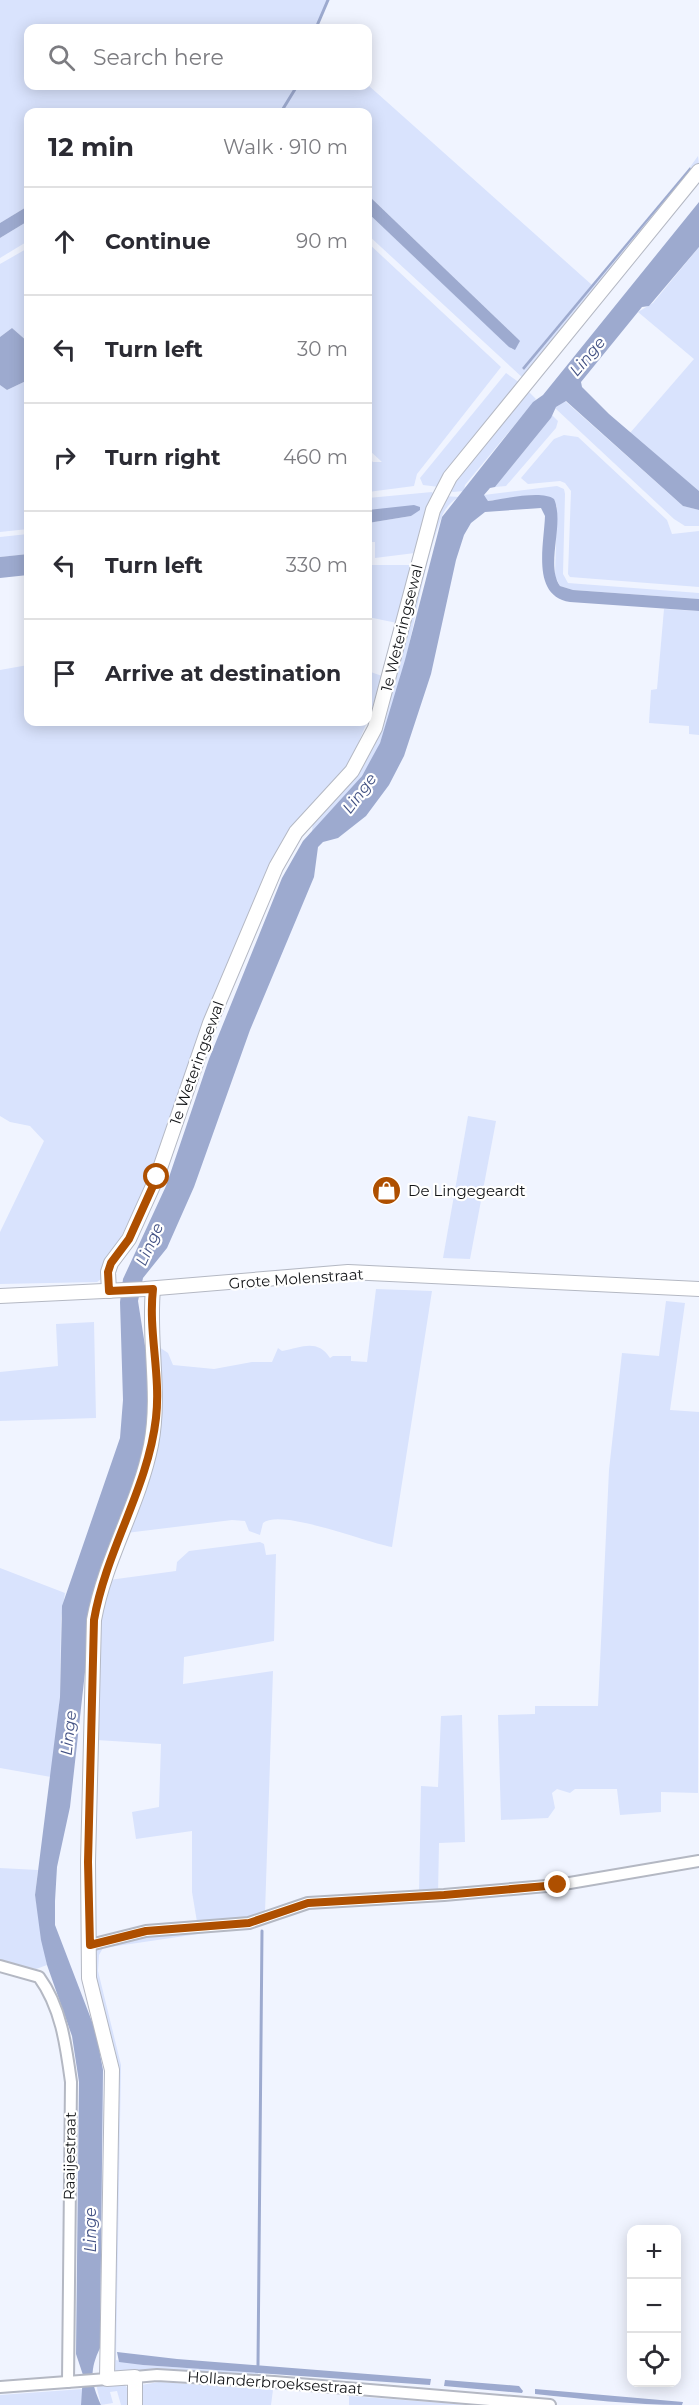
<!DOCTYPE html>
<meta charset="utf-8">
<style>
:root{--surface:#fff;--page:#f7f7f7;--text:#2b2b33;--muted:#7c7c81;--line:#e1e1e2}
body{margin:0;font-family:Montserrat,sans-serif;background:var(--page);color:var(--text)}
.controls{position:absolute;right:18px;bottom:18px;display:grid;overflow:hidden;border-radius:12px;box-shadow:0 3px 15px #0003}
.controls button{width:54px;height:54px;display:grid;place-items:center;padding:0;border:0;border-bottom:2px solid var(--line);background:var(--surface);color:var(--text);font:30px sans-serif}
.stop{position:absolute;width:18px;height:18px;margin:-14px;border:4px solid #ae4f00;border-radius:50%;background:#fff}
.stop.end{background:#ae4f00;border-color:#fff;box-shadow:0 2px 6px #0008}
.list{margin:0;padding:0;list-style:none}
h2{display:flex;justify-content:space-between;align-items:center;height:78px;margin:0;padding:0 24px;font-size:26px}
h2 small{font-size:20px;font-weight:400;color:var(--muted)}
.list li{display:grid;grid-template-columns:39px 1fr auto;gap:18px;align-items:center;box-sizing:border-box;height:108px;padding:0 24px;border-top:2px solid var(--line)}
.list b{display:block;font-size:22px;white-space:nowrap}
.list em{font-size:20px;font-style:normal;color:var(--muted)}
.icon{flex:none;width:33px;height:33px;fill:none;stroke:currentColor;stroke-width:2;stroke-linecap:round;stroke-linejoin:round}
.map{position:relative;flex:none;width:699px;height:2405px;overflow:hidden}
.search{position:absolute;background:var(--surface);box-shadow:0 3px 15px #0003;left:24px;top:24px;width:348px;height:66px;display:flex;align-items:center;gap:15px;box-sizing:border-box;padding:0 21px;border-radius:12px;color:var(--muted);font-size:22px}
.panel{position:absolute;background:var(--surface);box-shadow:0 3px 15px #0003;left:24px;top:108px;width:348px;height:618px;border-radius:12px}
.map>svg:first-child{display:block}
.green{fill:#d9e3fd}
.water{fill:#9daacf}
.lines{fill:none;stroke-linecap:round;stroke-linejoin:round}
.stream{stroke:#9daacf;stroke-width:3}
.minor-casing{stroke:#b4b8c3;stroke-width:14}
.tertiary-casing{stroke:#b4b8c3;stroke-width:16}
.minor{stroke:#fff;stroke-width:10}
.tertiary{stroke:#fff;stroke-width:14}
.route{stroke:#ae4f00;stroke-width:8}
.labels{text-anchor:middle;stroke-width:4.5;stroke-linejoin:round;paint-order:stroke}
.street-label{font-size:15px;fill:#121417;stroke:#fff}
.poi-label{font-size:15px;fill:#121417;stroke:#fff;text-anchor:start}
.water-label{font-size:16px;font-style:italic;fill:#435284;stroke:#fff}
</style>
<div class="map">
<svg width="699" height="2405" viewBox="0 0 699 2405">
<rect width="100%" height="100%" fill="#f0f4ff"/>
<g class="green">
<polygon points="0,0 328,0 316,28 28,28 28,86 368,85 592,285 522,368 524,370 691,169 690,167 698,156 699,164 691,177 524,379 368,235 368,213 512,349 517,338 368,195 368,112 28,112 28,206 0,223"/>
<polygon points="28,221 28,241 0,258 0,238"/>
<polygon points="368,243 501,367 417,474 414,486 368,492 368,458 373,462 382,462 368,449"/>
<polygon points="699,247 699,491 630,433 694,359 638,312 653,303"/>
<polygon points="28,248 28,342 12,328 0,337 0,264"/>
<polygon points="506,373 520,383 439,487 423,485 420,478"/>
<polygon points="28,380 28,529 0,532 0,385 7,390"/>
<polygon points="528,391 536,399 465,485 464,491 453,492 448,490"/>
<polygon points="565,401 683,506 699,510 699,526 685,526 674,519 555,408"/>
<polygon points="551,414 558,421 556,428 506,486 495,487 551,418"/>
<polygon points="564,435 578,437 667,520 672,534 699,531 699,587 570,577 568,574 571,491 565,483 560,481 528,484 521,478 554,439"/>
<polygon points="557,486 564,489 565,494 563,574 568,583 699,593 699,599 573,590 560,586 555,576 557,506 540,496 533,495 488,501 484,495"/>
<polygon points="432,492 434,495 422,522 415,553 375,558 375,542 368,542 368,523 411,516 420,507 368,510 368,498"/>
<path d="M444,496L459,497C453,500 445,508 442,516C414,590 411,673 379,745C364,780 338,805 312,832L313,821L363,763L425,550Z"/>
<polygon points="28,534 28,554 0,557 0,537"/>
<polygon points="368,565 412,565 397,623 368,617"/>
<polygon points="664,609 699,611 699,735 689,734 689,726 649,723 651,690 657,689"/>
<polygon points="28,665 28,722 367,722 352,758 337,782 288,836 158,1162 106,1267 104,1277 97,1282 0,1284 0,1232 44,1141 30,1126 10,1122 0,1116 0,670"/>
<polygon points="368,671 382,676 368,721"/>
<polygon points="468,1116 496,1121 470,1259 443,1258"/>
<path d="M376,1289L432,1291L392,1547C367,1543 281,1508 263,1523L260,1535L249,1531L245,1521L232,1520L126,1533L159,1347L168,1353L173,1365L214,1369L252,1362H272L278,1348L282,1351C301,1348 317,1338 330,1358L333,1356H351V1361L367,1362Z"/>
<polygon points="666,1301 685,1303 670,1410 699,1412 698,1793 661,1792 661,1812 620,1815 617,1789 575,1789 570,1793 557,1789 552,1793 555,1808 548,1818 501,1820 498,1715 535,1714 535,1706 598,1706 609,1470 622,1353 659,1356"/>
<polygon points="94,1322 96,1418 0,1421 0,1372 58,1366 56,1324"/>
<polygon points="260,1542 264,1544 266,1555 276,1554 274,1641 184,1657 183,1684 273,1671 265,1913 246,1920 197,1922 192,1892 192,1831 136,1839 132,1812 159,1807 161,1744 96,1740 98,1634 109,1580 176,1571 177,1562 189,1551"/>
<polygon points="0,1568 65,1593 61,1619 60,1697 51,1777 0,1768"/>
<polygon points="462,1715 465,1842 439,1843 438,1894 419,1895 421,1786 438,1787 441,1716"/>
<polygon points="0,1868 38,1870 35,1895 47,1965 36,1969 0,1961"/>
<path d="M201,1931L205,1933L103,1948L99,1955L98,1971L121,2065L116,2360L143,2365L258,2373V2377L122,2372L116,2371L112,2365L115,2068L96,1994L95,1950C115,1931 174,1933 201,1931Z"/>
<polygon points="159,2382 273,2390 271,2405 139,2405 141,2385"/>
<polygon points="123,2383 130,2391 130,2405 121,2405 117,2391 110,2392 113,2403 101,2405 96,2384"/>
<polygon points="83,2389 81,2405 0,2405 0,2395"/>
<polygon points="349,2396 457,2404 469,2405 349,2405"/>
</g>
<g class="water">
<polygon points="690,167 691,169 524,370 522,368"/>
<polygon points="368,195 517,338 520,341 515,350 509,347 368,213"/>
<path d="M699,202V247L649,306L642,307L581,382L582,387L609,414L699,491V510L683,506L566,401L556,407L551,418L495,487L490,488L484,495L488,501C503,499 542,490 554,499C565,524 545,564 560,586L573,590L699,599V611L570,602C531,596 544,545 545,516L541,508L485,512L471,523L464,535L456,560L431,674L404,756L389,785L366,816L338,838L323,842L318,847L314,877L250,1030L194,1187L167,1248L143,1278L138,1301L151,1384L147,1441L134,1486L94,1591L70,1807L57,1867L55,1901V1925L96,2032L103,2070L100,2348C89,2371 91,2383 101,2405H81L83,2375L76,2354L79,2082L72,2036L47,1965L41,1940L35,1895L60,1697L62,1606L120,1438L123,1400L120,1302L123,1279L166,1186L209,1059L282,878L303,841L362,776L380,743L405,660L442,517L533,402L543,395Z"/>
<polygon points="28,206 28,221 0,238 0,223"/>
<polygon points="12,328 28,342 28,380 7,390 0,385 0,337"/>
<polygon points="414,505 420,507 420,510 411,516 368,523 368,510"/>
<polygon points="28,554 28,575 0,578 0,557"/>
<polygon points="117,2352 177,2359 431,2379 430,2385 143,2365 119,2362"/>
<polygon points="445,2380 519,2386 523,2391 522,2393 444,2386"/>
<path d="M535,2389L683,2402L682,2405C633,2405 584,2399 535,2394Z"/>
</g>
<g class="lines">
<g class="stream">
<polyline points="316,28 328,0"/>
<polyline points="281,112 297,86"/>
<polyline points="258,2365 262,1931"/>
</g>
<defs>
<g id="minor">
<polyline points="90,1945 146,1931 249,1923 308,1903 444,1895 558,1885 699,1861"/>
<path d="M0,1966L39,1977C61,2007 66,2045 71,2082L68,2382"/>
<polyline points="135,2377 157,2375 274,2382 550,2405"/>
<polyline points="0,2387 107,2379"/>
</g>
<g id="tertiary">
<polyline points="109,1291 108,1272 111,1263 129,1239 157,1177 210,1023 276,867 296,832 352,771 375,728 433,510 450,477 699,171"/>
<polyline points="0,1296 145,1289 348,1272 699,1289"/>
<path d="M135,2405V2377L107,2379L112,2070L89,1978L88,1862L94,1620C105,1559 139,1505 151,1445C161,1393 148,1341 153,1289"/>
</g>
</defs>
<use href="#minor" class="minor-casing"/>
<use href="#tertiary" class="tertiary-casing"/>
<use href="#minor" class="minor"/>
<use href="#tertiary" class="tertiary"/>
</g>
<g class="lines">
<path class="route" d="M157,1177L129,1239L111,1263L108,1272L109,1291L153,1289C148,1331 161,1375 156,1418C148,1488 106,1550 94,1620L88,1862L90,1945L146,1931L249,1923L308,1903L444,1895L558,1885"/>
</g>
<defs>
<symbol id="shop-disc" viewBox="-11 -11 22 22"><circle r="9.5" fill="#ae4f00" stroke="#fff"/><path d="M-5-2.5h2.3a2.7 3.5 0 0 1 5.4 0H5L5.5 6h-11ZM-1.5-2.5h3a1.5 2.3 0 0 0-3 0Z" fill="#fff"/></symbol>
</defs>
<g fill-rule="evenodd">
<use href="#shop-disc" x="370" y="1174" width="33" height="33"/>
</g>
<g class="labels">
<g class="street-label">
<text transform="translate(402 628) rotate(-76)" y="5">1e Weteringsewal</text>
<text transform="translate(197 1063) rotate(-70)" y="5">1e Weteringsewal</text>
<text transform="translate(296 1279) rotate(-4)" y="5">Grote Molenstraat</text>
<text transform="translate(70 2156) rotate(-89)" y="5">Raaijestraat</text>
<text transform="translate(275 2383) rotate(4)" y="5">Hollanderbroeksestraat</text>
</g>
<g class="poi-label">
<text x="408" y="1196">De Lingegeardt</text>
</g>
<g class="water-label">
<text transform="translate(587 356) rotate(-50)" y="6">Linge</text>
<text transform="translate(359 793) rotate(-53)" y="6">Linge</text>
<text transform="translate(149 1244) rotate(-66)" y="6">Linge</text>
<text transform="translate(68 1733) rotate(-84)" y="6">Linge</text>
<text transform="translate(90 2230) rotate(-90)" y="6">Linge</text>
</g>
</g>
</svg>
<div class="controls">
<button>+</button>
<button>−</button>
<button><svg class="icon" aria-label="locate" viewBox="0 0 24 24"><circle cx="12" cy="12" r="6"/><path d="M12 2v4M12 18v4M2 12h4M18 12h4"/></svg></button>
</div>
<div class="stop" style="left:157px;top:1177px"></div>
<div class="stop end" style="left:558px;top:1885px"></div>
<div class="search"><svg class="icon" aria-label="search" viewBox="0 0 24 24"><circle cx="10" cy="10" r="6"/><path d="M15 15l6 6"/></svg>Search here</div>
<section class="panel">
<h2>12 min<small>Walk · 910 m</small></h2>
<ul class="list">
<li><svg class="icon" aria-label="ahead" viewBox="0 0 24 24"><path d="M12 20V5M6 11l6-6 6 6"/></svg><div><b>Continue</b></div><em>90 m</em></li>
<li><svg class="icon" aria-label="left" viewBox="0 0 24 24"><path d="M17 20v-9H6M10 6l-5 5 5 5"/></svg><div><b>Turn left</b></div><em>30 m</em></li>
<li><svg class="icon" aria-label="right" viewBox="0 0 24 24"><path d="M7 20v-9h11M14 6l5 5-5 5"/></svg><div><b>Turn right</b></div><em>460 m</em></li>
<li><svg class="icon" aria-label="left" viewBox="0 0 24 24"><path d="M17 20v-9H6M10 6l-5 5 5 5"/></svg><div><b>Turn left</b></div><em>330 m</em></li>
<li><svg class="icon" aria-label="arrive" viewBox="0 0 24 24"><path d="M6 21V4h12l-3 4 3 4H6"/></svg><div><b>Arrive at destination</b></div></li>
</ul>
</section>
</div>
